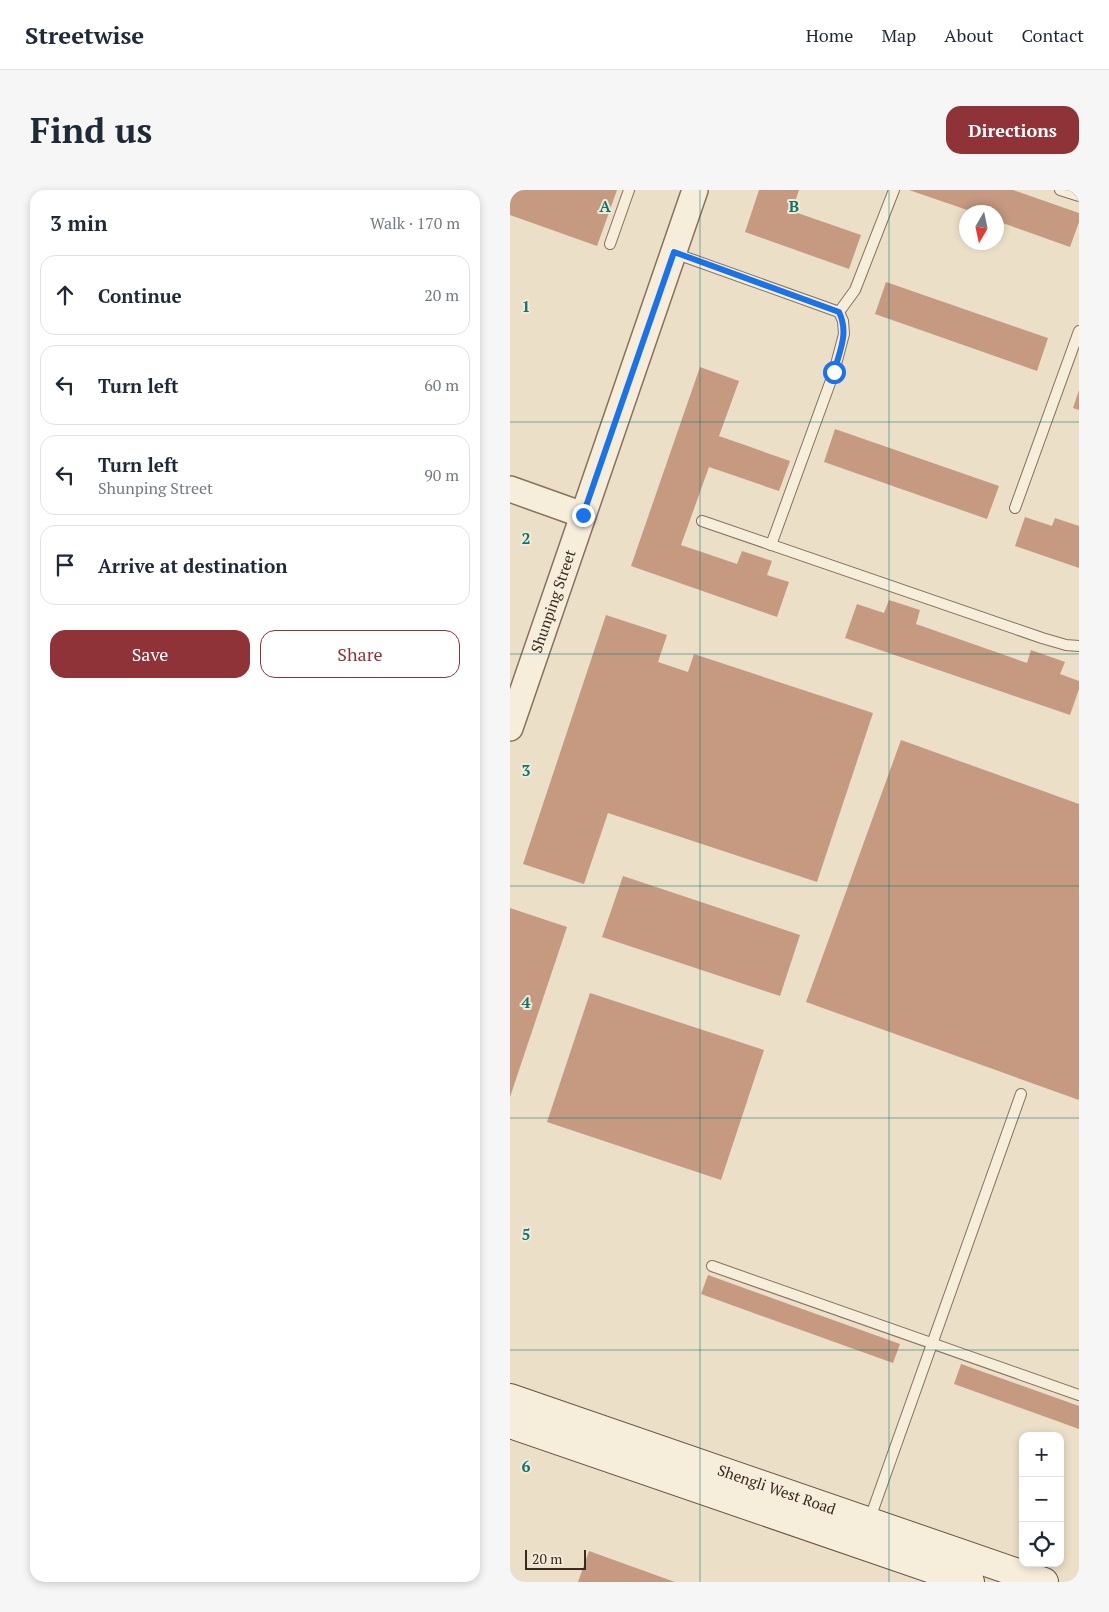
<!DOCTYPE html>
<meta charset="utf-8">
<style>
:root{--surface:#fff;--page:#f6f6f7;--text:#1f2937;--muted:#747a83;--line:#e0e1e3;--accent:#903339}
body{margin:0;font-family:"PT Serif",serif;background:var(--page);color:var(--text)}
.controls{position:absolute;right:15px;bottom:15px;display:grid;overflow:hidden;border-radius:10px;box-shadow:0 2px 8px #0003}
.controls button{width:45px;height:45px;display:grid;place-items:center;padding:0;border:0;border-bottom:1px solid var(--line);background:var(--surface);color:var(--text);font:25px sans-serif}
.compass{position:absolute;left:449px;top:15px;width:45px;height:45px;border-radius:50%;background:var(--surface);box-shadow:0 2px 8px #0003;rotate:189deg}
.scale{position:absolute;left:15px;bottom:12px;width:61px;box-sizing:border-box;padding-left:5px;border:2px solid #382a21;border-top:0;font-size:14px;line-height:18px;white-space:nowrap;color:#382a21;-webkit-text-stroke:4px #f3e9d7;paint-order:stroke}
.stop{position:absolute;width:15px;height:15px;margin:-11px;border:4px solid #1a73e8;border-radius:50%;background:#fff}
.stop.end{background:#1a73e8;border-color:#fff;box-shadow:0 1px 5px #0008}
.list{margin:0;padding:0;list-style:none}
h2{display:flex;justify-content:space-between;align-items:center;height:65px;margin:0;padding:0 20px;font-size:21px}
h2 small{font-size:16px;font-weight:400;color:var(--muted)}
.list li{display:grid;grid-template-columns:32px 1fr auto;gap:15px;align-items:center;box-sizing:border-box;height:80px;margin:0 10px 10px;padding:0 10px;border:1px solid var(--line);border-radius:15px}
.list b{display:block;font-size:19px;white-space:nowrap}
.list p{margin:0;font-size:16px;white-space:nowrap;color:var(--muted)}
.list em{font-size:16px;font-style:normal;color:var(--muted)}
.actions{display:flex;gap:10px;padding:15px 20px}
.actions a{flex:1;padding:11px 0;border:1px solid var(--accent);border-radius:15px;text-align:center;font-size:18px;color:var(--accent)}
.actions .main{background:var(--accent);color:#fff}
.icon{flex:none;width:28px;height:28px;fill:none;stroke:currentColor;stroke-width:2;stroke-linecap:round;stroke-linejoin:round}
.map{position:relative;flex:none;width:569px;height:1392px;overflow:hidden;border-radius:15px}
header{display:flex;align-items:center;gap:30px;box-sizing:border-box;height:70px;padding:0 25px;background:var(--surface);border-bottom:1px solid var(--line)}
header strong{font-size:24px}
nav{display:flex;gap:28px;margin-inline-start:auto;font-size:18px}
.intro{display:flex;align-items:center;justify-content:space-between;box-sizing:border-box;height:120px;padding:0 30px}
h1{margin:0;font-size:35px}
.button{padding:12px 22px;border-radius:15px;background:var(--accent);color:#fff;font-size:18px;font-weight:700}
main{display:flex;gap:30px;padding:0 30px}
aside{flex:1;background:var(--surface);border-radius:15px;box-shadow:0 2px 8px #0003}
.map>svg:first-child{display:block}
.building{fill:#c69a81}
.lines{fill:none;stroke-linecap:round;stroke-linejoin:round}
.service-casing{stroke:#86715e;stroke-width:12}
.tertiary-casing{stroke:#86715e;stroke-width:28}
.secondary-casing{stroke:#685241;stroke-width:30}
.service{stroke:#f7eddb;stroke-width:10}
.tertiary{stroke:#f7eddb;stroke-width:25}
.secondary{stroke:#f7eddb;stroke-width:28}
.route{stroke:#1a73e8;stroke-width:6}
.grid{fill:none;stroke:#0f766e;stroke-width:1;stroke-opacity:0.55}
.labels{text-anchor:middle;stroke-width:4;stroke-linejoin:round;paint-order:stroke}
.street-label{font-size:15px;fill:#382a21;stroke:#f3e9d7}
.grid-label{font-size:16px;text-anchor:middle;font-weight:bold;fill:#0f766e;stroke:#f3e9d7;stroke-width:4;stroke-linejoin:round;paint-order:stroke}
</style>
<header>
<strong>Streetwise</strong>
<nav><a>Home</a><a>Map</a><a>About</a><a>Contact</a></nav>
</header>
<div class="intro"><h1>Find us</h1><a class="button">Directions</a></div>
<main>
<aside>
<h2>3 min<small>Walk · 170 m</small></h2>
<ul class="list">
<li><svg class="icon" aria-label="ahead" viewBox="0 0 24 24"><path d="M12 20V5M6 11l6-6 6 6"/></svg><div><b>Continue</b></div><em>20 m</em></li>
<li><svg class="icon" aria-label="left" viewBox="0 0 24 24"><path d="M17 20v-9H6M10 6l-5 5 5 5"/></svg><div><b>Turn left</b></div><em>60 m</em></li>
<li><svg class="icon" aria-label="left" viewBox="0 0 24 24"><path d="M17 20v-9H6M10 6l-5 5 5 5"/></svg><div><b>Turn left</b><p>Shunping Street</p></div><em>90 m</em></li>
<li><svg class="icon" aria-label="arrive" viewBox="0 0 24 24"><path d="M6 21V4h12l-3 4 3 4H6"/></svg><div><b>Arrive at destination</b></div></li>
</ul>
<div class="actions"><a class="main">Save</a><a>Share</a></div>
</aside>
<div class="map">
<svg width="569" height="1392" viewBox="0 0 569 1392">
<rect width="100%" height="100%" fill="#ebdfc8"/>
<g class="building">
<polygon points="0,0 107,0 87,56 0,25"/>
<polygon points="249,0 289,0 282,21 351,45 339,79 235,42"/>
<polygon points="399,0 503,0 569,23 569,32 560,57 487,31 487,22 463,22"/>
<polygon points="376,92 538,148 527,181 365,124"/>
<polygon points="190,177 229,191 209,246 280,271 269,301 199,277 171,355 227,374 232,361 262,371 257,385 279,392 267,427 121,376"/>
<polygon points="569,200 569,220 563,218"/>
<polygon points="325,239 489,296 477,329 314,272"/>
<polygon points="515,327 542,336 545,328 569,336 569,378 505,356"/>
<polygon points="379,410 410,420 406,434 517,473 521,460 555,472 550,484 569,491 569,499 560,525 335,448 347,414 374,423"/>
<polygon points="96,425 157,445 148,472 178,482 184,464 363,523 307,692 98,623 74,694 13,674"/>
<polygon points="391,550 569,614 569,910 296,812"/>
<polygon points="113,686 290,745 270,806 92,747"/>
<polygon points="0,718 57,737 0,907"/>
<polygon points="80,803 254,860 211,990 37,932"/>
<polygon points="198,1085 390,1154 383,1173 191,1104"/>
<polygon points="451,1174 569,1216 569,1239 444,1194"/>
<polygon points="79,1361 165,1392 68,1392"/>
</g>
<g class="lines">
<defs>
<g id="service">
<polyline points="550,0 569,6"/>
<polyline points="100,54 119,0"/>
<polyline points="164,63 329,122 333,131 334,144 324,182 261,355"/>
<polyline points="329,122 345,100 384,0"/>
<polyline points="505,318 569,141"/>
<polyline points="192,331 532,448 556,455 569,456"/>
<polyline points="202,1076 569,1205"/>
<polyline points="359,1331 511,904"/>
</g>
<g id="tertiary">
<polyline points="0,299 73,325"/>
<path id="s1" d="M0,538L185,0"/>
</g>
<g id="secondary">
<path id="s2" d="M0,1208L534,1392"/>
<polyline points="0,1234 460,1392"/>
</g>
</defs>
<use href="#service" class="service-casing"/>
<use href="#tertiary" class="tertiary-casing"/>
<use href="#secondary" class="secondary-casing"/>
<use href="#service" class="service"/>
<use href="#tertiary" class="tertiary"/>
<use href="#secondary" class="secondary"/>
</g>
<g class="lines">
<path class="route" d="M73,325L164,62L329,122C339,143 330,160 324,182"/>
</g>
<path class="grid" d="M190,0V1392M379,0V1392M0,232H569M0,464H569M0,696H569M0,928H569M0,1160H569"/>
<g class="labels">
<g class="street-label">
<text dy="5" stroke="none"><textPath href="#s1" startOffset="134">Shunping Street</textPath></text>
<text dy="5" stroke="none"><textPath href="#s2" startOffset="282">Shengli West Road</textPath></text>
</g>
</g>
<g class="grid-label">
<text x="95" y="22">A</text>
<text x="284" y="22">B</text>
<text x="16" y="122">1</text>
<text x="16" y="354">2</text>
<text x="16" y="586">3</text>
<text x="16" y="818">4</text>
<text x="16" y="1050">5</text>
<text x="16" y="1282">6</text>
</g>
</svg>
<div class="controls">
<button>+</button>
<button>−</button>
<button><svg class="icon" aria-label="locate" viewBox="0 0 24 24"><circle cx="12" cy="12" r="6"/><path d="M12 2v4M12 18v4M2 12h4M18 12h4"/></svg></button>
</div>
<svg class="compass" viewBox="-18 -18 36 36"><path d="M0-13l5 13h-10z" fill="#e53935"/><path d="M0 13l5-13h-10z" fill="#747a83"/></svg>
<div class="scale">20 m</div>
<div class="stop" style="left:324px;top:182px"></div>
<div class="stop end" style="left:73px;top:325px"></div>
</div>
</main>
